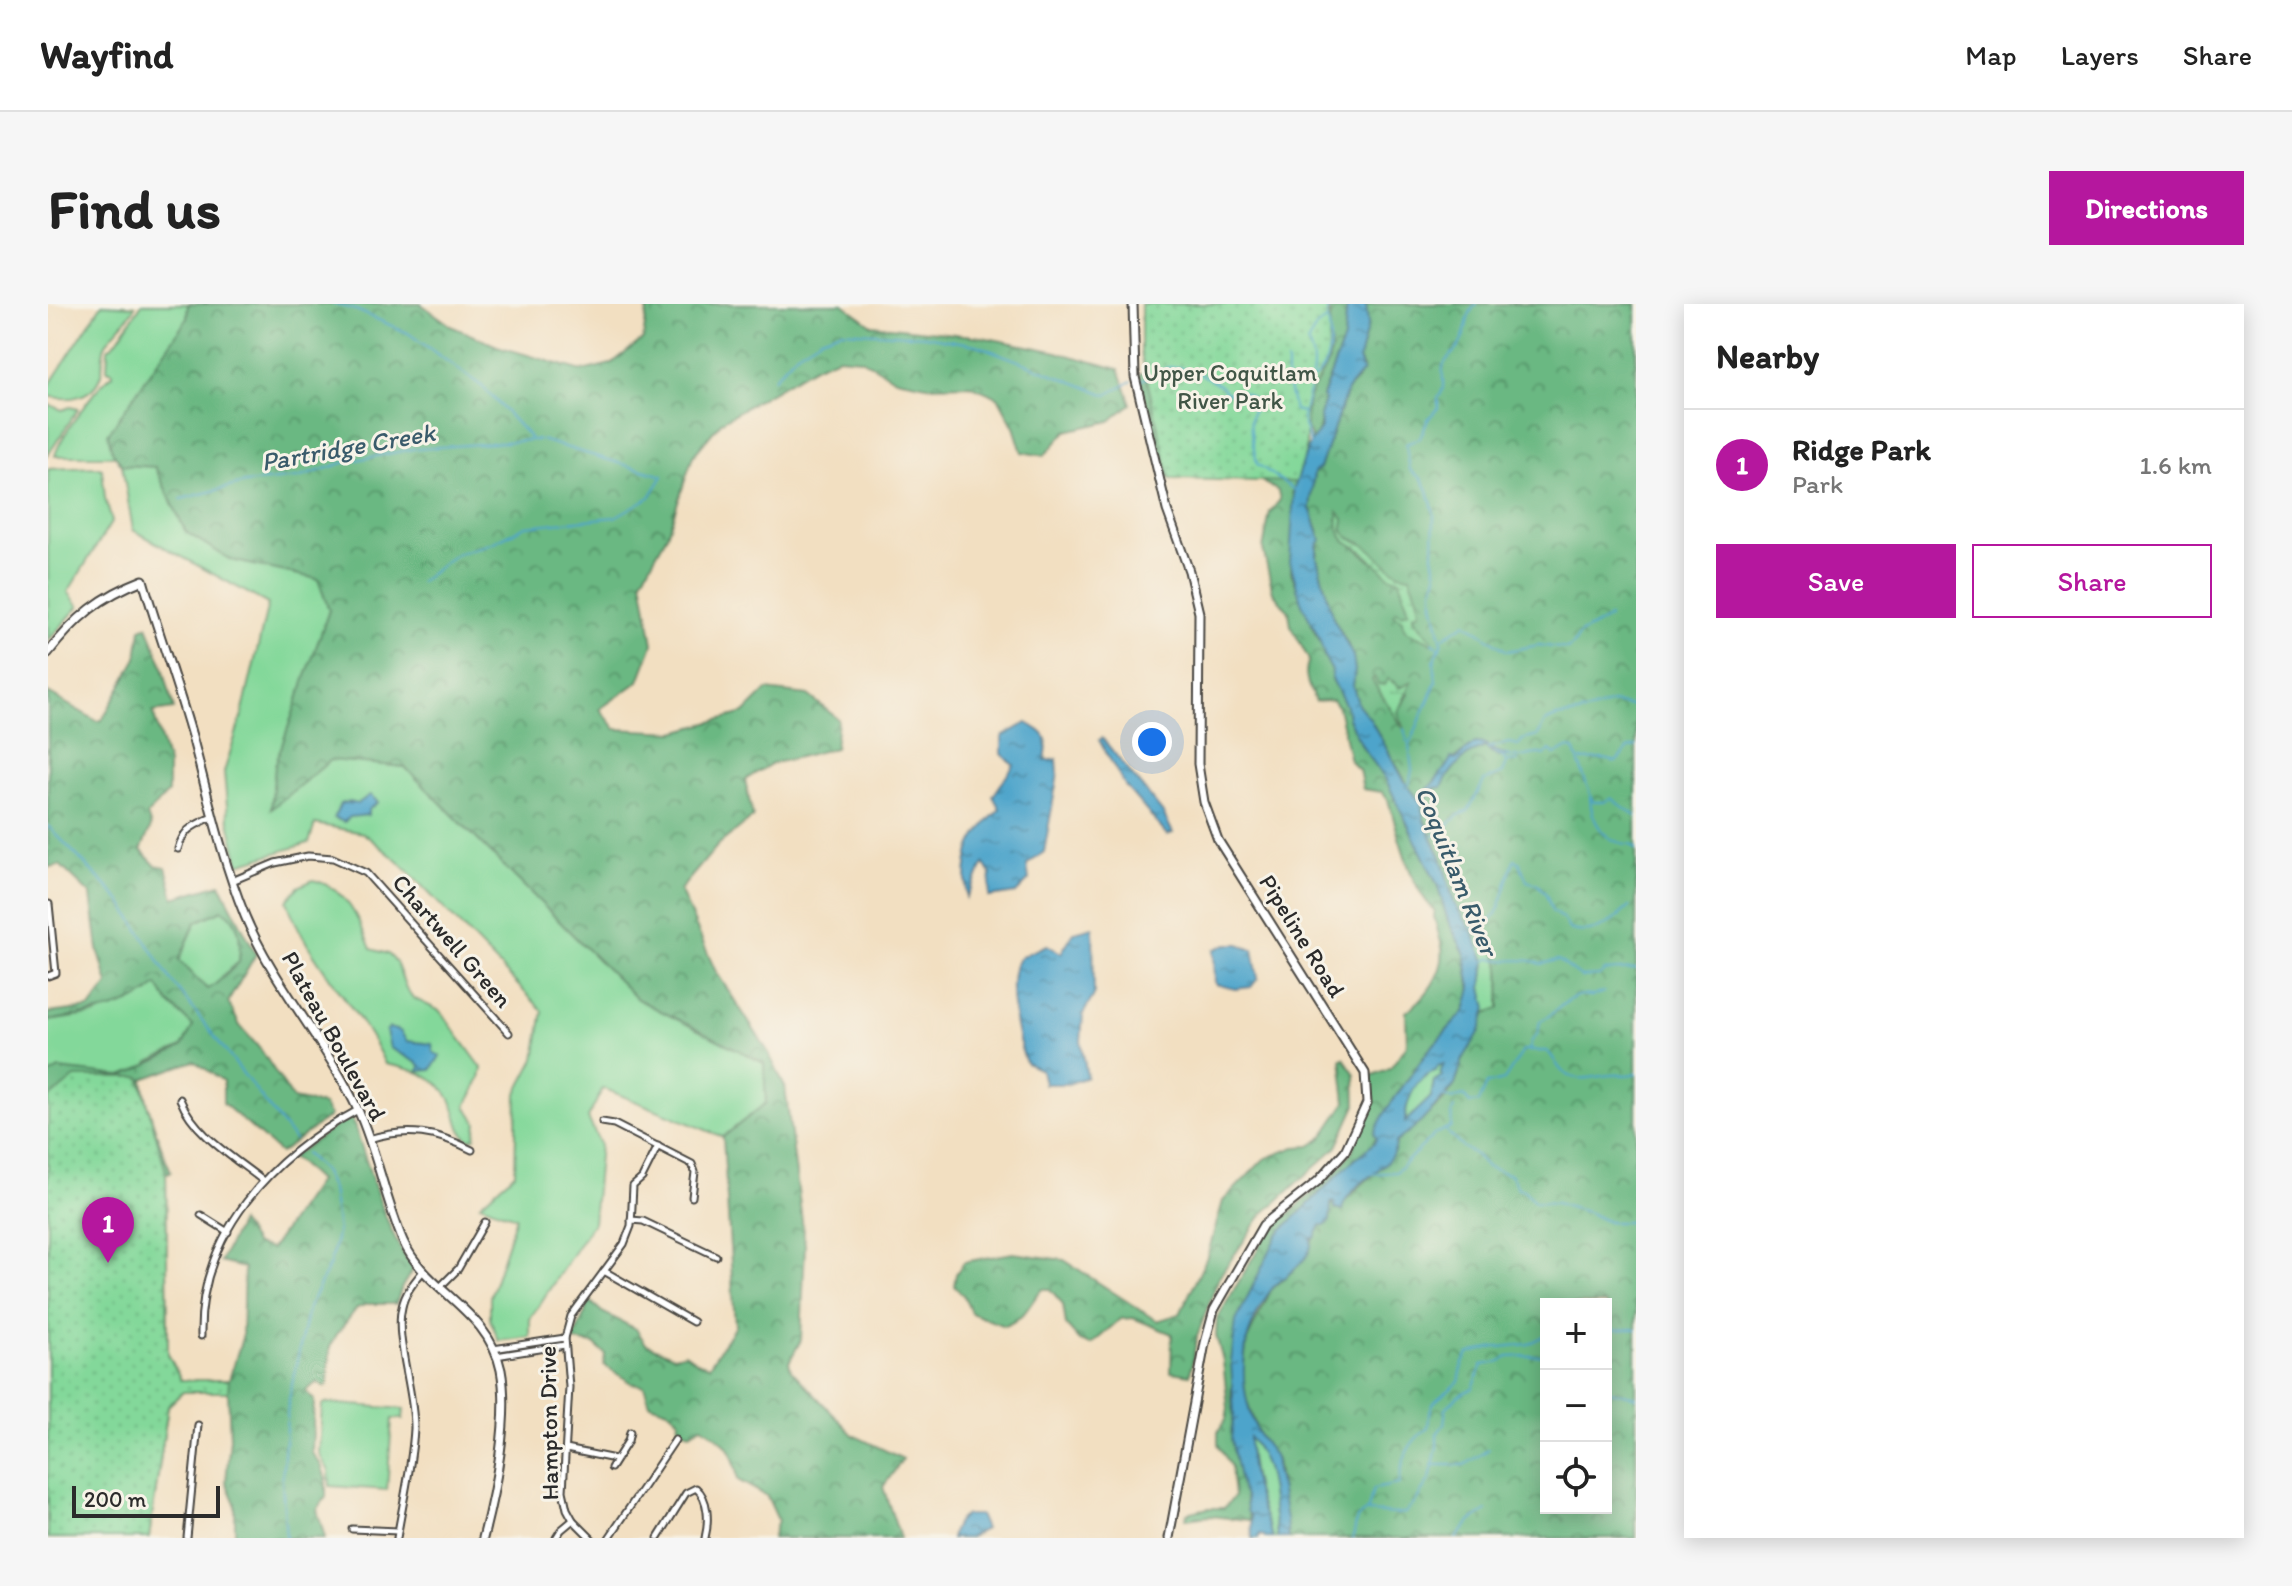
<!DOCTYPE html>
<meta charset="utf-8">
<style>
:root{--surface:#fff;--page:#f6f6f6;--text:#222;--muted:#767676;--line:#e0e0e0;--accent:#b5179e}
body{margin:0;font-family:Itim,sans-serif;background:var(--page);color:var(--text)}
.controls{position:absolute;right:24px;bottom:24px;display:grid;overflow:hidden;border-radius:0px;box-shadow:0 4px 20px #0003}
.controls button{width:72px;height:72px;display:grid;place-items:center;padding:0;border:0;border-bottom:2px solid var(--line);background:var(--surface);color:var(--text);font:40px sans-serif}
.scale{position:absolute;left:24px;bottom:20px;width:148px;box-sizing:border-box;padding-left:8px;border:4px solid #2b2b2b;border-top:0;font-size:22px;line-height:28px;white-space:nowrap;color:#2b2b2b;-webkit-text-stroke:6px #f7f3e8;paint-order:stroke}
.you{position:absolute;left:1104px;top:438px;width:28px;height:28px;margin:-20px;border:6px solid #fff;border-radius:50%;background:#1a73e8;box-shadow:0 0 0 12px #1a73e833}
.badge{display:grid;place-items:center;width:52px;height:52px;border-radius:50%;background:var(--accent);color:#fff;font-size:26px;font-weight:700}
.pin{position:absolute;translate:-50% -66px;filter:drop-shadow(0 2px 4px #0008)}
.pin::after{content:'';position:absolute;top:42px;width:28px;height:24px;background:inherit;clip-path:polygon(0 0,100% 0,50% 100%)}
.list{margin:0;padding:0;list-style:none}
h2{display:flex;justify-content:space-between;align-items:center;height:104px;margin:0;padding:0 32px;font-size:34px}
h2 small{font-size:26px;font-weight:400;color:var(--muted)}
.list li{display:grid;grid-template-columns:52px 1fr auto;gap:24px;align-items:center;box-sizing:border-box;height:112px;padding:0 32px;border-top:2px solid var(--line)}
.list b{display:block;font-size:30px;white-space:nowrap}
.list p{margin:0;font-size:26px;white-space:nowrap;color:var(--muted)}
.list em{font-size:26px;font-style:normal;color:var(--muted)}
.actions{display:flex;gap:16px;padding:24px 32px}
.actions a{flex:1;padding:18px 0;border:2px solid var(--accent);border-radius:0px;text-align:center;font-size:28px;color:var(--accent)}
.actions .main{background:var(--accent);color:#fff}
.icon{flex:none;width:44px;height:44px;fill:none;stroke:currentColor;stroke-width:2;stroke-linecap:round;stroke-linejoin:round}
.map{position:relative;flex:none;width:1588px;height:1234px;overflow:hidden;border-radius:0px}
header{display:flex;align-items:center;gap:48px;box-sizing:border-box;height:112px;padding:0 40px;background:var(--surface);border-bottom:2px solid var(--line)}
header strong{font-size:38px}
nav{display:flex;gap:44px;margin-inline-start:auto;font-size:28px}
.intro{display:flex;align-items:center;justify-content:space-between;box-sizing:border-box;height:192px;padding:0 48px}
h1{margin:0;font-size:56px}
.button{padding:20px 36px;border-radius:0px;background:var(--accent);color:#fff;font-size:28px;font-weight:700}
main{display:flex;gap:48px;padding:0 48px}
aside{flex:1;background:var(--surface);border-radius:0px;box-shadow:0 4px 20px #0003}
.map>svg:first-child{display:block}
.green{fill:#83d89a;stroke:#578262;stroke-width:2}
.forest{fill:url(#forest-crowns);stroke:#4a7256;stroke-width:2;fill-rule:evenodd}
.wetland{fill:url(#wetland-marsh);stroke:#578262;stroke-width:2}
.park{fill:url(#park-dots);stroke:#578262;stroke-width:2}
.water{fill:url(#water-ripples);stroke:#3c687b;stroke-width:2;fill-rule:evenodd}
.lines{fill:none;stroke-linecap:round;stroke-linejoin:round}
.stream{stroke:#4ea4cb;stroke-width:2}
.street-casing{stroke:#494642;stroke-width:9}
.secondary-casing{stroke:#494642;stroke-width:11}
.street{stroke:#fff;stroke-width:5}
.secondary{stroke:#fff;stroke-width:7}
.labels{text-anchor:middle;stroke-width:6;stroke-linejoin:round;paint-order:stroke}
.park-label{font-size:24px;fill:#415647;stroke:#f7f3e8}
.street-label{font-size:24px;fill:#2b2b2b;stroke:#f7f3e8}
.water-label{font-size:26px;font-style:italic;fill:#395b6b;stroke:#f7f3e8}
</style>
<header>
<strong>Wayfind</strong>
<nav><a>Map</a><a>Layers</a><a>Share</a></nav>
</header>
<div class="intro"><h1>Find us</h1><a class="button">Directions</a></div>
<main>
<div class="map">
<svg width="1588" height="1234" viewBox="0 0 1588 1234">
<defs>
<pattern id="forest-crowns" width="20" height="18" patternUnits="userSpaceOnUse" patternTransform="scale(2)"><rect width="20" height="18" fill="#6ab882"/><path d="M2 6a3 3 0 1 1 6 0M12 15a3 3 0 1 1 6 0" fill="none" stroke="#57966b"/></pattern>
<pattern id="wetland-marsh" width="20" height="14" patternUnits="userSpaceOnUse" patternTransform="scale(2)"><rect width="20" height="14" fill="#83d89a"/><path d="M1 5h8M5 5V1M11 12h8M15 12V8" fill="none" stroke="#71ba85"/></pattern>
<pattern id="park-dots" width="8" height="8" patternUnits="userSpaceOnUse" patternTransform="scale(2)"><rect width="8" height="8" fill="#83d89a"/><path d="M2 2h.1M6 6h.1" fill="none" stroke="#71ba85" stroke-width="1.8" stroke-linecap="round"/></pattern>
<pattern id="water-ripples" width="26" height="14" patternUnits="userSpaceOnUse" patternTransform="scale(2)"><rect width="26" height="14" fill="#4ea4cb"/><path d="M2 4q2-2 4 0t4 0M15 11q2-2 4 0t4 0" fill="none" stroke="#4186a5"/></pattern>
</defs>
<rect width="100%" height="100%" fill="#f7f3e8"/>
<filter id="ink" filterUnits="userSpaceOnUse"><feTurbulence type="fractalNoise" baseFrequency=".0125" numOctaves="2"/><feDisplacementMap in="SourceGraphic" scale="16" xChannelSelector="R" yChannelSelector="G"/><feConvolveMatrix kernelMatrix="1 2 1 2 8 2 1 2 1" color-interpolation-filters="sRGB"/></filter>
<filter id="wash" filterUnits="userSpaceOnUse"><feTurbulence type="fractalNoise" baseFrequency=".006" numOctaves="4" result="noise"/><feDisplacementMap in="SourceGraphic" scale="32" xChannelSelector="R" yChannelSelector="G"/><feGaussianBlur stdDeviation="1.8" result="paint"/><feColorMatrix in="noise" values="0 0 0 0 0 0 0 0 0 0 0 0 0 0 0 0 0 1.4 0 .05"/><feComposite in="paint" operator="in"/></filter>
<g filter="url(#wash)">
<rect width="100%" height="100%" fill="#f2dfc1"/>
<g class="green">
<path d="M54,0L87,2C79,19 63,29 57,42C54,49 55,59 54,66C49,93 23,98 0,92V83Z"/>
<path d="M94,0H140L139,14L64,146L67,152H7C10,136 50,79 65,71V68L59,66L60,45L68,38Z"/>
<polygon points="0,100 14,106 22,103 30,105 0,151"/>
<polygon points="74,161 107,162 138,228 183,256 270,275 281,306 223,504 283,455 357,463 589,695 716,759 718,799 675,833 555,784 540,814 552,840 545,919 482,1015 482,1033 451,1037 442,1015 442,993 468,913 432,900 467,869 469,789 487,755 495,707 350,557 315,529 267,520 261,539 191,560 180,513 176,468 194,411 220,300 85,226"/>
<polygon points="49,163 54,165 57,194 64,217 20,288 31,302 0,337 0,165"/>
<path d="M265,576C299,584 311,616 323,645L340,650L348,658L358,684L365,694L392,707L434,764L432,775L418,802L429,819L427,834L421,835C411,828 411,818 407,807C396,773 370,766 337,760C311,702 259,657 239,597L250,583Z"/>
<path d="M174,606C194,615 193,638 191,658L176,670L166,683L159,685L131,657L148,618Z"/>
<path d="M1425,631H1436C1458,655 1452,674 1452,704L1438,709L1434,683L1437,657Z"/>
<polygon points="110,680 121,699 146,722 134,743 101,758 92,773 0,795 0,717 48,710"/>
<path d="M1396,760L1394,772L1386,777L1383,793L1358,819C1356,800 1367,772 1387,767L1390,762Z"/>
<polygon points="277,1099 356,1105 355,1115 344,1115 339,1186 282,1182 281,1167 271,1150 274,1101"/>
<path d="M1200,1132C1229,1164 1220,1196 1230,1234H1225C1209,1198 1203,1171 1200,1132Z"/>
</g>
<g class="forest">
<path d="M140,0H373L405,23L449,42L534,67L563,60L595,35L600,0H795L824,21L934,33L1005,47L1071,65L1083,100L1062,117L1018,127L996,152L974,148L966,123L950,93L922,81L884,82L848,75L813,55L790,53L768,62L674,117L645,152L619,231L594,276L605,340L591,377L552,405L568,425L627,428L696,409L719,386L760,391L790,415L787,444L723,460L697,476L705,513L670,541L632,586L667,666L719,746L737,783L757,941L753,1036L741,1058L743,1066L805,1131L855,1155L835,1183L852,1234H724L730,1216L719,1192L690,1176C686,1145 678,1138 654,1122L642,1129L630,1125L631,1116L620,1106L602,1100L596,1082L584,1079L556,1061L557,1050L546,1040L525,1037L542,997L554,1008L588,1025L598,1040L626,1052L637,1049L651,1059L661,1062L687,1022L675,833L718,799L716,759L589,695L357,463L283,456L223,505L227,461L281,306L270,275L183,256L138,228L107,163L74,161L64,147L60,130L139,15Z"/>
<path d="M1280,0H1299L1296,35L1274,92L1277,96C1272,113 1274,125 1264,140L1262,130L1257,124L1260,94L1281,57L1283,42L1281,31L1279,57L1272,69L1283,12Z"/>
<path d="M1318,0H1588V1234H1240L1228,1156L1211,1131L1198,1095L1195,1068L1199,1036L1223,986L1251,961L1285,898L1295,899C1308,883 1348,856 1348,838C1365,818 1393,806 1406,782C1411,773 1412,762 1416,753C1421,737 1432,724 1438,709L1452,704C1452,674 1458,655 1436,631H1425L1406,599L1393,553L1372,506L1375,496L1396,477L1411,458L1425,447L1437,443L1450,453L1443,445L1428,439L1402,458L1371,497L1367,494L1322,415L1310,400L1305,382L1307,366L1300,341L1285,314L1269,254L1272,231L1262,204L1266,168L1272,164L1299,86L1309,76L1315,64L1311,55L1320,20ZM1289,215H1296L1294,226L1298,232L1315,240L1343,264L1358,273L1370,293L1366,315L1384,337L1383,339L1377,333L1366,332L1354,316V310L1361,307L1351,275C1332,267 1315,247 1295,235ZM1326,374L1330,380L1336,381L1345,377L1350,382L1357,383L1360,389L1350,410L1354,422L1324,376ZM1498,1000H1558V1204H1498Z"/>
<path d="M1105,61L1254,122C1264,141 1255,171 1244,189L1246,192L1243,268L1267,329C1275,338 1278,356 1284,367L1283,373L1298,402L1300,414L1315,444L1337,474L1389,580L1400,617L1417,650L1423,688L1416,708L1380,747L1339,805L1326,839L1279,881L1233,929L1200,992L1183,1058L1185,1068L1183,1090L1186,1110L1183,1128L1202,1216L1161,1212L1138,1215L1139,1209L1160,1204H1176L1186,1193L1183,1163L1170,1140V1128L1178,1115L1180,1104L1175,1057L1168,1032L1169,1015L1218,931L1292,863L1304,847L1325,796L1323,772L1342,764L1359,741L1358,708C1377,695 1398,668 1394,643C1392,633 1388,622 1386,612L1387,606C1362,587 1350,526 1340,496L1334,488L1315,485L1311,466L1302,457L1290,403L1284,396L1267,397C1261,383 1254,371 1261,356L1243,322L1241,308L1225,288L1215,245L1222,208L1232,196L1230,187L1213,177L1151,172L1118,174L1091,71Z"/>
<path d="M99,322L114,359L126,405L105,408L120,460V489L99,511L103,523L93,546L107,561L118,563L126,594L172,580L208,650L180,698L192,722L213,746L245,795L275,801L282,812L232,849L175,799V777L146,757L95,775C98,800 107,826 116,850C118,857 121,862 123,868L118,869L120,1050L133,1076H181L194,1034L196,964L172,958L192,918L207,941L223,945L270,877L250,858L242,854L303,812C321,861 336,924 365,965L354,983L348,1000H319L309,1004L289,1030L282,1043L280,1079L277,1083L270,1078L257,1087L266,1096L264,1149L273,1161L278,1175V1193L269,1206L277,1234H187V1199L178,1178L182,1134L180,1088H134L120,1102L101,1234H0V772L11,765L73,772L87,767L134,743L145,722L121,699L109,681C81,708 37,710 0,717V709L42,704L60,680L50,645L43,591L12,561L0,563V389L49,417L54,416L89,354L93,325ZM174,606C194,615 193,638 191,658C185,664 165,684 159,685L131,656L148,618Z"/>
<path d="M1296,754L1307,770L1308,801L1289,843L1214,911L1171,973L1149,1032L1142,1071L1123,1068L1124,1030L1085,1014L1072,1015L1043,1041L1032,1037L1018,1021L1015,1000L1002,985H994C979,1002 979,1014 956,1022L923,1009L916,992L906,982L908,970L916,958L965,949L1016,956L1109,1017L1132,1010L1159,953L1175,897L1216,855L1247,843L1262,842L1273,835L1298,798L1293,755Z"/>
</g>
<g class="wetland">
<path d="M1290,208L1296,215L1294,226C1300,235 1306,236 1315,240C1331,249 1343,271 1362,272L1370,293L1372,308L1366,310V315L1385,337L1383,339C1373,329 1355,334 1354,316L1345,310L1348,307L1354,310L1361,307L1352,276L1341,272L1313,246L1295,235L1291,225Z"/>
<polygon points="1326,373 1330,380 1336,381 1340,375 1353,384 1363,378 1350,408 1356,425 1324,376"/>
</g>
<g class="park">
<polygon points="1093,0 1277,0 1282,15 1280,55 1258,99 1258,143 1252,178 1122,175 1093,50"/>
<polygon points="27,773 92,773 118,868 120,1050 133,1076 181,1076 180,1088 135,1088 120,1102 101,1234 0,1234 0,795"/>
</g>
<g class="water">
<path d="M1299,0H1318L1320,20L1311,55L1315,67L1299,86L1272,164L1266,168L1262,204L1273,236L1269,242V254L1285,314L1305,352L1307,366L1305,382L1310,400L1322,415L1357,478L1371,496C1380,484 1398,466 1403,454L1408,455L1427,439L1438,440L1443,445L1460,452L1450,453L1437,443C1417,450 1402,465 1394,483L1386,484L1373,500L1376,517L1393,553L1406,599L1424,627L1437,657L1434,683L1439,704L1432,727L1415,755L1407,781L1373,818L1348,838C1348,866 1298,877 1294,907L1287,905L1286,898L1283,899L1282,917L1277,922L1273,921L1267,934L1263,935C1267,956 1235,971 1223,986C1214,997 1200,1027 1198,1041C1193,1071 1197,1103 1211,1131C1215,1139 1225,1147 1227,1155C1229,1159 1227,1163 1228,1167C1234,1189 1238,1211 1240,1234H1230C1221,1197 1227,1163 1201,1133C1200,1169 1211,1200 1225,1234H1219L1212,1230L1210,1234H1204L1203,1212L1199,1207L1198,1195L1193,1184L1183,1135L1186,1110L1183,1058L1188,1017L1230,930L1295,866L1326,839L1329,835L1326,829L1339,805L1380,747L1417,707L1423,684L1417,650L1400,617L1389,580L1337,474L1315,444L1300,414L1298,402L1283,373L1284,367L1277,354L1271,334L1253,298L1242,258L1246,185L1260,143L1273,124L1272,112L1277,96L1274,93L1296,35ZM1396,760L1392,769L1394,772L1386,777L1383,793L1357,818C1357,800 1367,772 1388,767L1390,762Z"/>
<path d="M979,419C1000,431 1001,433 997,457L1009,455L1010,470L996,548L979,561L981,576L968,589L941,593L943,570L936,560L918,594C917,551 920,535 952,505L945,492L966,461L954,450V433Z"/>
<polygon points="1054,434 1115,509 1125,529 1119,531 1077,482 1051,436"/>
<polygon points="322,491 330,498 320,506 320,511 302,513 296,518 286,514 292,500 302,498 309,500"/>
<path d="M1045,623L1046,691L1035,710L1033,737L1039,773L1020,780H996L993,766L978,759C970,738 955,674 971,655C977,649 991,645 999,641L1013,649L1026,628Z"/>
<polygon points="1179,640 1191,640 1205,645 1210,674 1203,683 1187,685 1167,680 1166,646"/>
<polygon points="341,724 352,727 359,737 384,740 385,748 392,752 383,766 371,767 372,761 368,758 342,744 338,727"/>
<path d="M918,1211H931L937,1225L920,1234H903C905,1225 910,1215 918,1211Z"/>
</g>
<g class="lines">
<g class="stream">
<polyline points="285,0 308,6 360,29 435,83 482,134"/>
<polyline points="1239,58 1239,74 1246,106 1255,108"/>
<path d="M1266,74C1283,62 1284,35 1280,17"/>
<polyline points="725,75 749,49 773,34 793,27 877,32 929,41 1059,91 1084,77"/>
<path d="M1092,76C1102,74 1107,69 1115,65C1133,57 1170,76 1179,89C1191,86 1201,88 1209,99C1196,115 1206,141 1209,160L1248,187"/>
<path d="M1262,140C1261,132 1255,124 1255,115C1257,91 1274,62 1259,39L1269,22L1279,16V0"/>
<polyline points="133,195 197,179 250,174 298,158 365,145 484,136 493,136 615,172 602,193 567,213 478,222 444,239 408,250 372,278"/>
<polyline points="1396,333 1418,319 1459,347 1491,341 1519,345 1525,341 1532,330 1561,314"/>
<polyline points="1384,338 1392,344"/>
<polyline points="1356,425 1360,439"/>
<polyline points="1440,444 1461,439 1471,441 1474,436 1490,432 1497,418 1508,413 1531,410 1564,399 1584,402 1588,400"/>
<polyline points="1453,451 1459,458 1470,457"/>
<path d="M1457,451C1477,458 1484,446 1497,451L1502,446L1507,451L1519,444L1526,445L1545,498H1556L1563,494L1588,512"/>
<polyline points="1533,456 1556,455 1568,458 1581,444 1588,442"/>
<path d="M1361,481L1364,466L1361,442L1388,378L1386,358L1394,338L1385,299V285L1389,271L1385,251L1386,209L1380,186L1374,175L1362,166L1358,140L1372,134L1380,115L1390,104V94C1399,83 1393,75 1395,63C1397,54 1407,49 1411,42C1420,28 1417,11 1428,0"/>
<path d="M1542,493C1543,517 1556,540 1583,540L1588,545"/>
<polyline points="0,522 72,596 123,676 246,836"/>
<polyline points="1385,532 1394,527 1409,512 1420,507 1436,477 1455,469 1459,458"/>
<path d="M1423,624C1427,623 1431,623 1435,622C1455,616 1458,571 1467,555L1472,559L1479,577L1489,580L1498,590L1504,607L1516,616L1521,625C1545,634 1565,618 1582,602"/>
<path d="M1437,657L1444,654C1460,660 1479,652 1493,660L1510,656L1533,673L1551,672L1557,667L1588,665"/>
<path d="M1481,747H1499C1506,753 1508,761 1514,767C1529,781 1547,771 1563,771C1573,770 1578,773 1588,769"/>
<path d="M1395,792L1403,795L1416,792L1422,799L1431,798L1439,780L1456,776L1475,747L1482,745L1483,738L1490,729L1492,717C1506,711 1512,700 1525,694C1533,689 1536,692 1544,692C1548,692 1552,689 1556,688"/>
<polyline points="1397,826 1413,842 1428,851 1439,863 1463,871 1470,884 1476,886 1487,898 1508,899 1542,909 1560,918 1588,918"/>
<polyline points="1322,870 1348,868 1388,829 1403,823 1404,808 1406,804"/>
<polyline points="1558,1026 1588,1025"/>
<polyline points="1558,1086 1588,1093"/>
<polyline points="1384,1161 1417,1161 1441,1145"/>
<polyline points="1320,1208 1349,1210 1357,1209 1366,1200 1382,1175 1389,1143 1389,1130 1396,1120 1398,1104 1410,1092 1425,1084 1434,1061 1452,1058 1460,1053 1498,1051"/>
<polyline points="238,1234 234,1176 240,1100 260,1004 282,960 290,926 284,885 275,867 257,849"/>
<path d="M1305,1234L1309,1214L1320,1206L1325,1185L1351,1180C1354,1155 1359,1139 1380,1124C1382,1092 1389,1098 1411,1078L1415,1059L1420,1050L1442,1044L1481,1040L1498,1031"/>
<polyline points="1408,1234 1423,1217 1439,1207"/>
</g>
</g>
</g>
<g filter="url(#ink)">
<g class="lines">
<defs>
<g id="street">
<path d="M130,545C136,524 145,522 164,513"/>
<polyline points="184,577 227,559 260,552 285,554 318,569 461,729"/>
<polyline points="0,672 8,669 1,600"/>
<path d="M132,795C146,830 185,853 214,876"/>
<polyline points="554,818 566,820 644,860 647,868 644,893"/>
<path d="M321,835C360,823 389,828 424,846"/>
<polyline points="153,911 180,928"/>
<polyline points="583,916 595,917 668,952"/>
<polyline points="556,967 645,1018"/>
<polyline points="393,982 410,965 437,918"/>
<path d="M153,1032C151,929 224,852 310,806"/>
<polyline points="445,1045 517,1034"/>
<polyline points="448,1052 517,1041"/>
<polyline points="518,1145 567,1155"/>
<polyline points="563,1164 580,1137 582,1128"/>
<polyline points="304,1225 350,1227"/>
<polyline points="139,1234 150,1121"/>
<path d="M349,1234C355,1198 364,1161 366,1125C367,1089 346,1033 354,1003C357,988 367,977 376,966"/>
<polyline points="508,1234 513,1226 525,1216"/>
<polyline points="543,1234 525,1216 519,1205 515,1187 521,1083 517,1034 523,1012 576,940 583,922 585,882 594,874 610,842"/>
<polyline points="561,1234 627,1136"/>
<path d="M610,1234L638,1189L648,1184C661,1195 661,1218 657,1234"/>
</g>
<g id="secondary">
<polyline points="1085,0 1087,73 1119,206 1141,267 1151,309 1150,460 1156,498 1170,536 1317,769 1319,799 1297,847 1270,877 1215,921 1166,1006 1157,1039 1121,1234"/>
<path d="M0,349C27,314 53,292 95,276C110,328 129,379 144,432C160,492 173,553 197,612C226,681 278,738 310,806C329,848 337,895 355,937C378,988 440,1005 453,1066C462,1113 447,1188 435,1234"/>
</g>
</defs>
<use href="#street" class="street-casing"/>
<use href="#secondary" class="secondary-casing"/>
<use href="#street" class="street"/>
<use href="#secondary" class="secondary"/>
</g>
</g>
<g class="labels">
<g class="park-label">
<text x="1182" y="77">Upper Coquitlam<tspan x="1182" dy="28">River Park</tspan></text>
</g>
<g class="street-label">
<text transform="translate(1254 632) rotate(58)" y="8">Pipeline Road</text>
<text transform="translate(404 637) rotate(49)" y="8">Chartwell Green</text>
<text transform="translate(286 732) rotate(61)" y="8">Plateau Boulevard</text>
<text transform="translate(501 1119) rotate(-91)" y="8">Hampton Drive</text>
</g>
<g class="water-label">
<text transform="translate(300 143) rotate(-10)" y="9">Partridge Creek</text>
<text transform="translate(1409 567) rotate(68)" y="9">Coquitlam River</text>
</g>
</g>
</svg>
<div class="controls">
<button>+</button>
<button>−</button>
<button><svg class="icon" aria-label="locate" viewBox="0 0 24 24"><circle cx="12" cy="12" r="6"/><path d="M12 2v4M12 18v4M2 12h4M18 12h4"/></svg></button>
</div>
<div class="scale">200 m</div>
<div class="you"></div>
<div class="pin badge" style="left:60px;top:959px">1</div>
</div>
<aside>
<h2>Nearby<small></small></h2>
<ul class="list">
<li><span class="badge">1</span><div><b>Ridge Park</b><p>Park</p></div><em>1.6 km</em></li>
</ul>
<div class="actions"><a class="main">Save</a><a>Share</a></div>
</aside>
</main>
